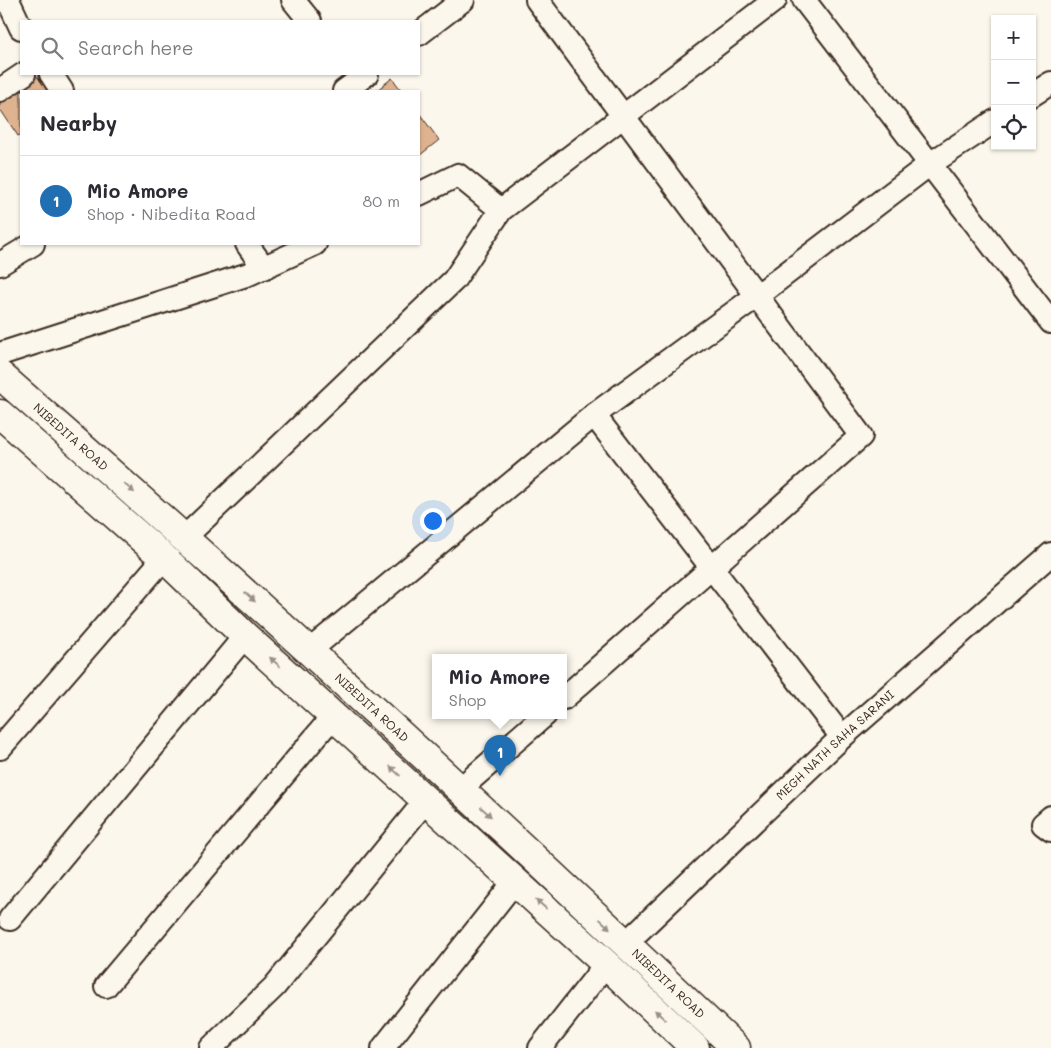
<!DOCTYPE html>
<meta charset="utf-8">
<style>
:root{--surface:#fff;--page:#f7f7f7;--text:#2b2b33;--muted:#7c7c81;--line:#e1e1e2;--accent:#1f6fb2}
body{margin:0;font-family:Mali,sans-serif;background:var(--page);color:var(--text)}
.controls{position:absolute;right:15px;top:15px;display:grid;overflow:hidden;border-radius:0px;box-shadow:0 1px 4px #0004}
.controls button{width:45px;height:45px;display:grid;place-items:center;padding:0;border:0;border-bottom:1px solid var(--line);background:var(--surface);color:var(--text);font:25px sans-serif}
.you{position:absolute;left:432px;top:520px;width:18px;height:18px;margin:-12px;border:4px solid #fff;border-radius:50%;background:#1a73e8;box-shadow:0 0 0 8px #1a73e833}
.badge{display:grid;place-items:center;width:32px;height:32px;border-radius:50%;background:var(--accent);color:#fff;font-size:16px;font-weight:700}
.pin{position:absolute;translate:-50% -41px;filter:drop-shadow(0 1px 2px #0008)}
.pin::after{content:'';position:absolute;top:26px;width:18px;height:15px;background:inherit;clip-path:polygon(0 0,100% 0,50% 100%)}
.popup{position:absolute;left:432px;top:654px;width:135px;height:65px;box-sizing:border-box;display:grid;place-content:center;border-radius:0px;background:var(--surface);filter:drop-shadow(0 1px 4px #0005);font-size:16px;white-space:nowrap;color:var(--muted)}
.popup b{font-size:19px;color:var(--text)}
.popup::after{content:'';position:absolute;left:50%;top:100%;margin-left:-10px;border:10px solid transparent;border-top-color:var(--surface)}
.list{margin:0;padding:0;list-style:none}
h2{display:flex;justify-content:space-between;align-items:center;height:65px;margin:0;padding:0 20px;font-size:21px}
h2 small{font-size:16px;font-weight:400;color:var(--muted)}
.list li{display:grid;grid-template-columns:32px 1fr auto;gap:15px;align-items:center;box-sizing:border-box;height:90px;padding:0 20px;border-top:1px solid var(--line)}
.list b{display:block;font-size:19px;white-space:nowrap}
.list p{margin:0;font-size:16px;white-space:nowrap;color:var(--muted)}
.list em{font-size:16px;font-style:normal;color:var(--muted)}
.icon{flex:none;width:28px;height:28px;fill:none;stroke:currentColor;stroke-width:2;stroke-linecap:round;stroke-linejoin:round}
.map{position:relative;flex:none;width:1051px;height:1048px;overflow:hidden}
.search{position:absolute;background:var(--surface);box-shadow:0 1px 4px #0004;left:20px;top:20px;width:400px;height:55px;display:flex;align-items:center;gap:12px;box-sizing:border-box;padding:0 18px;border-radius:0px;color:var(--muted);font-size:19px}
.panel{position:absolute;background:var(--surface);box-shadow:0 1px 4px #0004;left:20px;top:90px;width:400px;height:155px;border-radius:0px}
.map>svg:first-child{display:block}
.building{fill:#e0b390;stroke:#3b2a1e}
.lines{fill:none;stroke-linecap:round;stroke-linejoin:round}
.street-casing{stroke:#3b2a1e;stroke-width:26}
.secondary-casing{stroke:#3b2a1e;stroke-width:31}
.street{stroke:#fbf7ec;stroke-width:22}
.secondary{stroke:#fbf7ec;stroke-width:28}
.oneway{fill:#9b9085}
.labels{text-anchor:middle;stroke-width:4;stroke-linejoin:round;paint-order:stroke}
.street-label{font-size:12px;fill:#3b2a1e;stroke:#fbf7ec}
</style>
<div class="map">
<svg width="1051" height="1048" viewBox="0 0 1051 1048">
<rect width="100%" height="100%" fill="#fbf7ec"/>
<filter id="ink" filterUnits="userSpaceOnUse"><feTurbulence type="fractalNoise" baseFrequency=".02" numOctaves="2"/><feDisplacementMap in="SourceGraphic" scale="10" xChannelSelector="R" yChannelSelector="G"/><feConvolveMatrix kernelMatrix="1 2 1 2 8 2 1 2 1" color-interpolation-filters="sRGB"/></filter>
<g filter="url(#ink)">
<g class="building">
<polygon points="36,75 48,91 21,91 21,134 18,136 0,109 0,100"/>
<polygon points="392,78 402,91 376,91"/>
<polygon points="419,113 439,140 419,156"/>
</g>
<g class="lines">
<defs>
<g id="street">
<polyline points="8,0 21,28"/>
<polyline points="293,0 310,21"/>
<polyline points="537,0 861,436 564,698"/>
<polyline points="804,0 1051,322"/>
<polyline points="419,34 463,0"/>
<polyline points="51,74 62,91"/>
<polyline points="0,90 24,74"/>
<polyline points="344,91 367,74"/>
<polyline points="1032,95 1051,83"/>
<polyline points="419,194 458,175 501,210"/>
<polyline points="247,244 264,268"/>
<polyline points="0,264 33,244"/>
<polyline points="0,354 249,274 315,244"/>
<polyline points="594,415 842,737"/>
<polyline points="185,537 454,280 501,210 775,0"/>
<polyline points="309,651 594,415 758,295 930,164 995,121"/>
<polyline points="0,748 164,558"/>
<polyline points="461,788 545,715"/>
<polyline points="1051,817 1043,824 1051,830"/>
<polyline points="10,919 245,636"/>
<path id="s1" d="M626,943L842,737L1051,554"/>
<polyline points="106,986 334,715"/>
<polyline points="211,1048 274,987 426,800"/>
<polyline points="383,1048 515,881"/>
<polyline points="540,1048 606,964"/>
</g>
<g id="secondary">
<path id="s2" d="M0,375C250,594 495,819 736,1048"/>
<polyline points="0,414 164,558 245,636 606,964 695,1048"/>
</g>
</defs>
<use href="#street" class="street-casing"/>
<use href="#secondary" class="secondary-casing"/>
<use href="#street" class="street"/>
<use href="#secondary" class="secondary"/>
</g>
<defs><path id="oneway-solid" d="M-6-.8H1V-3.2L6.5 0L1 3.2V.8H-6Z" transform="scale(1.25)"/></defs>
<g class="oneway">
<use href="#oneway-solid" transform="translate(129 488) rotate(41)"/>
<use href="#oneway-solid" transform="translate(250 597) rotate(43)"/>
<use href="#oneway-solid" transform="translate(275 662) rotate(-138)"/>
<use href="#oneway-solid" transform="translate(395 771) rotate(-137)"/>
<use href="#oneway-solid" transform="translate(486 812) rotate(43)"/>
<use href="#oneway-solid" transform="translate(541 904) rotate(-138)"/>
<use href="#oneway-solid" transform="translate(605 924) rotate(43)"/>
<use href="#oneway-solid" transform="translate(660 1015) rotate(-137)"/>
</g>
</g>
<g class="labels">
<g class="street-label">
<text dy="4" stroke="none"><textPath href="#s2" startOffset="94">NIBEDITA ROAD</textPath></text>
<text dy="4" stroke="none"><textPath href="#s2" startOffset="499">NIBEDITA ROAD</textPath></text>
<text dy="4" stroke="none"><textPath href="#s1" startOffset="288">MEGH NATH SAHA SARANI</textPath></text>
<text dy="4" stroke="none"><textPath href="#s2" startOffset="904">NIBEDITA ROAD</textPath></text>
</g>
</g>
</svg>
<div class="controls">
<button>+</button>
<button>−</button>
<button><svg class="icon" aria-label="locate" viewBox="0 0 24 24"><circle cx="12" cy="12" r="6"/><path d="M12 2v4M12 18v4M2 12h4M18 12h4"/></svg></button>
</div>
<div class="you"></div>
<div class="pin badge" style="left:500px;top:776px">1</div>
<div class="popup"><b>Mio Amore</b>Shop</div>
<div class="search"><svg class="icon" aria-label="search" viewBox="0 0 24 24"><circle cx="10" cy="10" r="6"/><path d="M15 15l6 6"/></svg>Search here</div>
<section class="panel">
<h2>Nearby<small></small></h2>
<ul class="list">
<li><span class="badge">1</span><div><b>Mio Amore</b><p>Shop · Nibedita Road</p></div><em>80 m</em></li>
</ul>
</section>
</div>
